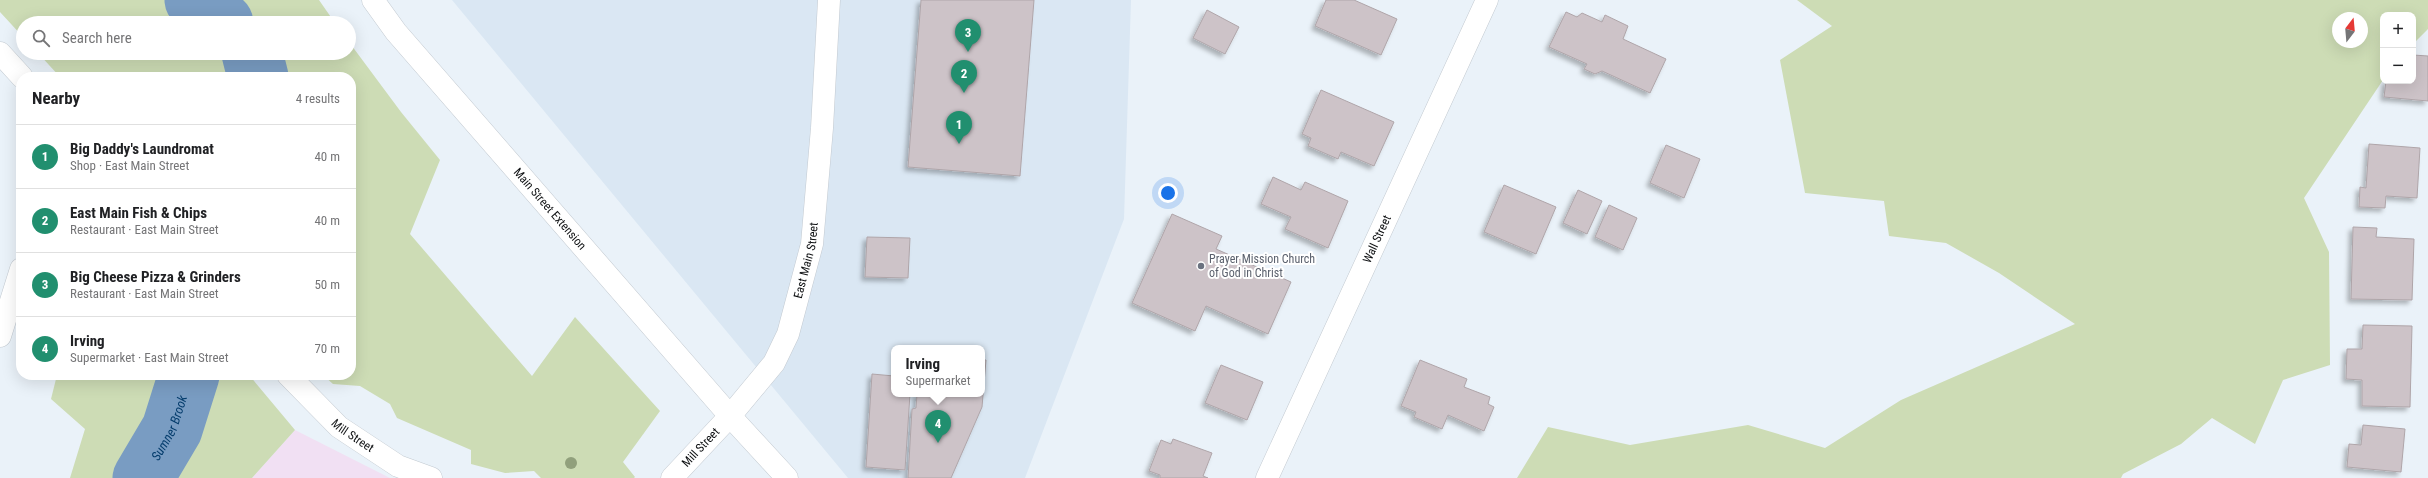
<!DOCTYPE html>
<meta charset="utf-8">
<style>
:root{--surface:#fff;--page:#f6f6f6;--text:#202124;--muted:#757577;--line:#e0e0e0;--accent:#218f6f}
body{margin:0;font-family:"Roboto Condensed",sans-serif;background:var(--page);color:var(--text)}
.controls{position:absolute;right:12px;top:12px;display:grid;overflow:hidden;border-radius:8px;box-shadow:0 4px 16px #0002}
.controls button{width:36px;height:36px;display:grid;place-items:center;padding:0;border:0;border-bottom:1px solid var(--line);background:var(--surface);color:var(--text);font:20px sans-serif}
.compass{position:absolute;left:2332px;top:12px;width:36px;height:36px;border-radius:50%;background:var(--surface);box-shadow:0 4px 16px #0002;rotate:16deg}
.you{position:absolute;left:1168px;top:193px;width:14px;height:14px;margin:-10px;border:3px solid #fff;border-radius:50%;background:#1a73e8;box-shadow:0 0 0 6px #1a73e833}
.badge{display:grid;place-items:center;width:26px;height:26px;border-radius:50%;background:var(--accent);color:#fff;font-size:13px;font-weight:700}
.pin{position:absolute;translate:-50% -33px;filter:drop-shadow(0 1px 2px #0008)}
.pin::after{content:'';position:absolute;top:21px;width:14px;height:12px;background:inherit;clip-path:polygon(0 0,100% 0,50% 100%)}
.popup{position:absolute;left:891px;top:345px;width:94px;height:52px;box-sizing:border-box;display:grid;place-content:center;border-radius:8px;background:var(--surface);filter:drop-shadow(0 1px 3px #0005);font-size:13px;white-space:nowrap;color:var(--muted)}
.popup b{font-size:15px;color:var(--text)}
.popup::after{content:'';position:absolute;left:50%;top:100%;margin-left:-8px;border:8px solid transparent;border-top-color:var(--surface)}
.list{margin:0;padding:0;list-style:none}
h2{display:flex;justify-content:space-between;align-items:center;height:52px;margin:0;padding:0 16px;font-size:17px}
h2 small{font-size:13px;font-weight:400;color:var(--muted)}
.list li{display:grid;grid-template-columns:26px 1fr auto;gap:12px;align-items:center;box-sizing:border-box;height:64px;padding:0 16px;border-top:1px solid var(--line)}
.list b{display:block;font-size:15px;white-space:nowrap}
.list p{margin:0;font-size:13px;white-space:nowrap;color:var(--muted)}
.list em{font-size:13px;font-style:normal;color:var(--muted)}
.icon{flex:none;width:22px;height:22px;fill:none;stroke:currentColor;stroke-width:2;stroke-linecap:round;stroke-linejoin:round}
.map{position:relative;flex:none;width:2428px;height:478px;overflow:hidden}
.search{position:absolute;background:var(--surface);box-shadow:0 4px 16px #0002;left:16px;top:16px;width:340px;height:44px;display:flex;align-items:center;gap:10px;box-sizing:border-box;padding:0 14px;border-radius:22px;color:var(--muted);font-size:15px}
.panel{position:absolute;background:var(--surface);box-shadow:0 4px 16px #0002;left:16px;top:72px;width:340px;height:308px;border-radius:16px}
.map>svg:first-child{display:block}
.built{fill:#dae7f3;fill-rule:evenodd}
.industrial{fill:#f1e0f3}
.green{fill:#cddcb5;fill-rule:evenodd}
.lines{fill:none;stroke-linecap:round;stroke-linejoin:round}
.river{stroke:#799cc2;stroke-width:61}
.building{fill:#cdc3c8;stroke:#afa5a9;filter:url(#shadow)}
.minor-casing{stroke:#c3cad1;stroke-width:23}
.major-casing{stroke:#c3cad1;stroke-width:23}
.minor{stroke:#fff;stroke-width:22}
.major{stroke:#fff;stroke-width:22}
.tree{fill:#91a07c}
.worship-dot{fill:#6b7280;stroke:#fff;stroke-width:1.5}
.labels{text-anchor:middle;stroke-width:4;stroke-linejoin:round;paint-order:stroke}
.street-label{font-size:12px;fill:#0d0f11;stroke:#fff}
.worship-label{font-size:12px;fill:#5b616d;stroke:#fff;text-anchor:start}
.water-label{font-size:13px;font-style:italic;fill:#043c6c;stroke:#fff}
</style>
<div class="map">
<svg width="2428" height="478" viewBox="0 0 2428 478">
<defs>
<filter id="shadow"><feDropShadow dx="-3.5" dy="3.5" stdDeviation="2" flood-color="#0004"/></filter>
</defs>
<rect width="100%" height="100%" fill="#eaf2f9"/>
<path class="built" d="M452,0H1131L1124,219L1025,478H848ZM894,348H982V394H894Z"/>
<polygon class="industrial" points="295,430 388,477 390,478 252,478"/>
<g class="green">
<polygon points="0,0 319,0 335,23 23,23 23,37 0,12"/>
<path d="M1797,0H2428V29L2413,44V15H2383V80L2304,198L2329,252L2330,365L2283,380L2255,444L2212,418L2181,444L2123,474L2121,478H1517L1548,427L1630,445L1748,425L1825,448L1901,400L2075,324L1999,273L1946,243L1889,236L1884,201L1805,193L1780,60L1832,26ZM2338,18H2362V42H2338Z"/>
<polygon points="349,42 401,112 440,160 410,234 532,376 575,317 660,411 623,462 635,477 634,478 541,478 534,471 505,473 471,464 471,450 397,418 390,404 360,386 333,384 323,375 351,375 351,77 60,77 38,53 349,53"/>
<polygon points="57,375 249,375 295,430 252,478 70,478 85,429 51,399"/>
</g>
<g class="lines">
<g class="river">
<polyline points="195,0 223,23"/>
<polyline points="252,53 258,77"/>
<path id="s1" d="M143,478L172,429L189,375"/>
</g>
</g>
<g class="building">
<polygon points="921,0 1034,0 1020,176 908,167"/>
<polygon points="1326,0 1354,0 1397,19 1381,55 1315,26"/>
<polygon points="1207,10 1239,27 1225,54 1193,38"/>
<polygon points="1566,12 1577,17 1582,13 1602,22 1605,15 1628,26 1623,39 1666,59 1650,93 1602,71 1595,74 1584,69 1587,64 1549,47"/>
<polygon points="2413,55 2428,56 2428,101 2384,97 2386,81 2413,81"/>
<polygon points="1321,90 1394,122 1374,166 1341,152 1338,159 1308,146 1311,138 1302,134"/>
<polygon points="2369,144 2420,148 2417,198 2386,196 2385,208 2359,207 2360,187 2366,188"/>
<polygon points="1666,145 1700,159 1684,198 1650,183"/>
<polygon points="1273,177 1301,190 1305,182 1348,201 1328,248 1285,229 1291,217 1261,204"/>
<polygon points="1504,185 1556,207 1536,254 1484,232"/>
<polygon points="1578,190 1602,201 1587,234 1563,223"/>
<polygon points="1609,205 1637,218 1623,250 1595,237"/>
<polygon points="1172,214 1222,236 1216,249 1291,282 1268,334 1206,306 1195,331 1132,303"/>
<polygon points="2353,227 2377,228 2376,237 2414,239 2412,300 2351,299"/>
<polygon points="867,237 910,238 908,278 865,277"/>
<polygon points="2363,325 2412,326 2410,407 2362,406 2362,380 2346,379 2347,349 2362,349"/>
<polygon points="982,360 986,360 982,407 951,478 908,478 912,409 916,408 917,394 982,394"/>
<polygon points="1420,360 1467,379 1464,387 1490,397 1488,404 1494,407 1484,431 1448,415 1442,429 1414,417 1416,412 1401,406"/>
<polygon points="1221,365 1263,382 1247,420 1205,403"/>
<polygon points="872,374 894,376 894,394 910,394 905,470 866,467"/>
<polygon points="2363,425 2405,429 2401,472 2347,467 2349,444 2361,445"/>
<polygon points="1173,439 1212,453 1203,476 1208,478 1160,478 1160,475 1149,471 1161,440 1171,444"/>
</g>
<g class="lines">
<defs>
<g id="minor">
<polyline points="0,53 22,77"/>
<polyline points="0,336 21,269"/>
<path id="s2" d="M288,375L339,427L398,466L431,478"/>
<path id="s3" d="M672,478L730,416"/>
<path id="s4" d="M1267,478L1487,0"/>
</g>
<g id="major">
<path id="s5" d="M373,0L396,32L730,416L787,478"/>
<path id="s6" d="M730,416L774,363L788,334L812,244L822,128L829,0"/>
</g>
</defs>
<use href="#minor" class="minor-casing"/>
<use href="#major" class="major-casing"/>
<use href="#minor" class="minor"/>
<use href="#major" class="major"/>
</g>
<circle class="tree" cx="571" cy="463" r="6"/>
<circle class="worship-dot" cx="1201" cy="266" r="4"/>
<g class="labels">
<g class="street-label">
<text dy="4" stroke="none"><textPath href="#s5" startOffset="274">Main Street Extension</textPath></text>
<text dy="4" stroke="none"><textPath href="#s4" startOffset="263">Wall Street</textPath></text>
<text dy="4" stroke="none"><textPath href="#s6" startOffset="177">East Main Street</textPath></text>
<text dy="4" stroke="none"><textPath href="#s2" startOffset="89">Mill Street</textPath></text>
<text dy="4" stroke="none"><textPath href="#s3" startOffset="42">Mill Street</textPath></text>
</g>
<g class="worship-label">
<text x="1209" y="263">Prayer Mission Church<tspan x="1209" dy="14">of God in Christ</tspan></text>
</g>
<g class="water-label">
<text dy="5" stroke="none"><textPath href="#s1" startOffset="57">Sumner Brook</textPath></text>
</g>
</g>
</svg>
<div class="controls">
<button>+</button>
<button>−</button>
</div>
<svg class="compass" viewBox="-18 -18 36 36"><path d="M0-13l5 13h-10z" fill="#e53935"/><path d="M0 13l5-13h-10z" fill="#757577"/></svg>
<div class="you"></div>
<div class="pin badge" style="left:959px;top:144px">1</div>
<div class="pin badge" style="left:964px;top:93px">2</div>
<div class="pin badge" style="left:968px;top:52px">3</div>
<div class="pin badge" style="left:938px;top:443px">4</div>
<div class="popup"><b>Irving</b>Supermarket</div>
<div class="search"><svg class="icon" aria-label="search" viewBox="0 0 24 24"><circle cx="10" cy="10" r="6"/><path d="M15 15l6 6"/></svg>Search here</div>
<section class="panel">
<h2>Nearby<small>4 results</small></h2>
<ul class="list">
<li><span class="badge">1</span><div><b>Big Daddy's Laundromat</b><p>Shop · East Main Street</p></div><em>40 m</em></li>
<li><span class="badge">2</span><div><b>East Main Fish &amp; Chips</b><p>Restaurant · East Main Street</p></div><em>40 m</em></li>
<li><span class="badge">3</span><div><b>Big Cheese Pizza &amp; Grinders</b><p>Restaurant · East Main Street</p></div><em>50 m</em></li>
<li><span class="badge">4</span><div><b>Irving</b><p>Supermarket · East Main Street</p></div><em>70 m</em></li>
</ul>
</section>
</div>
